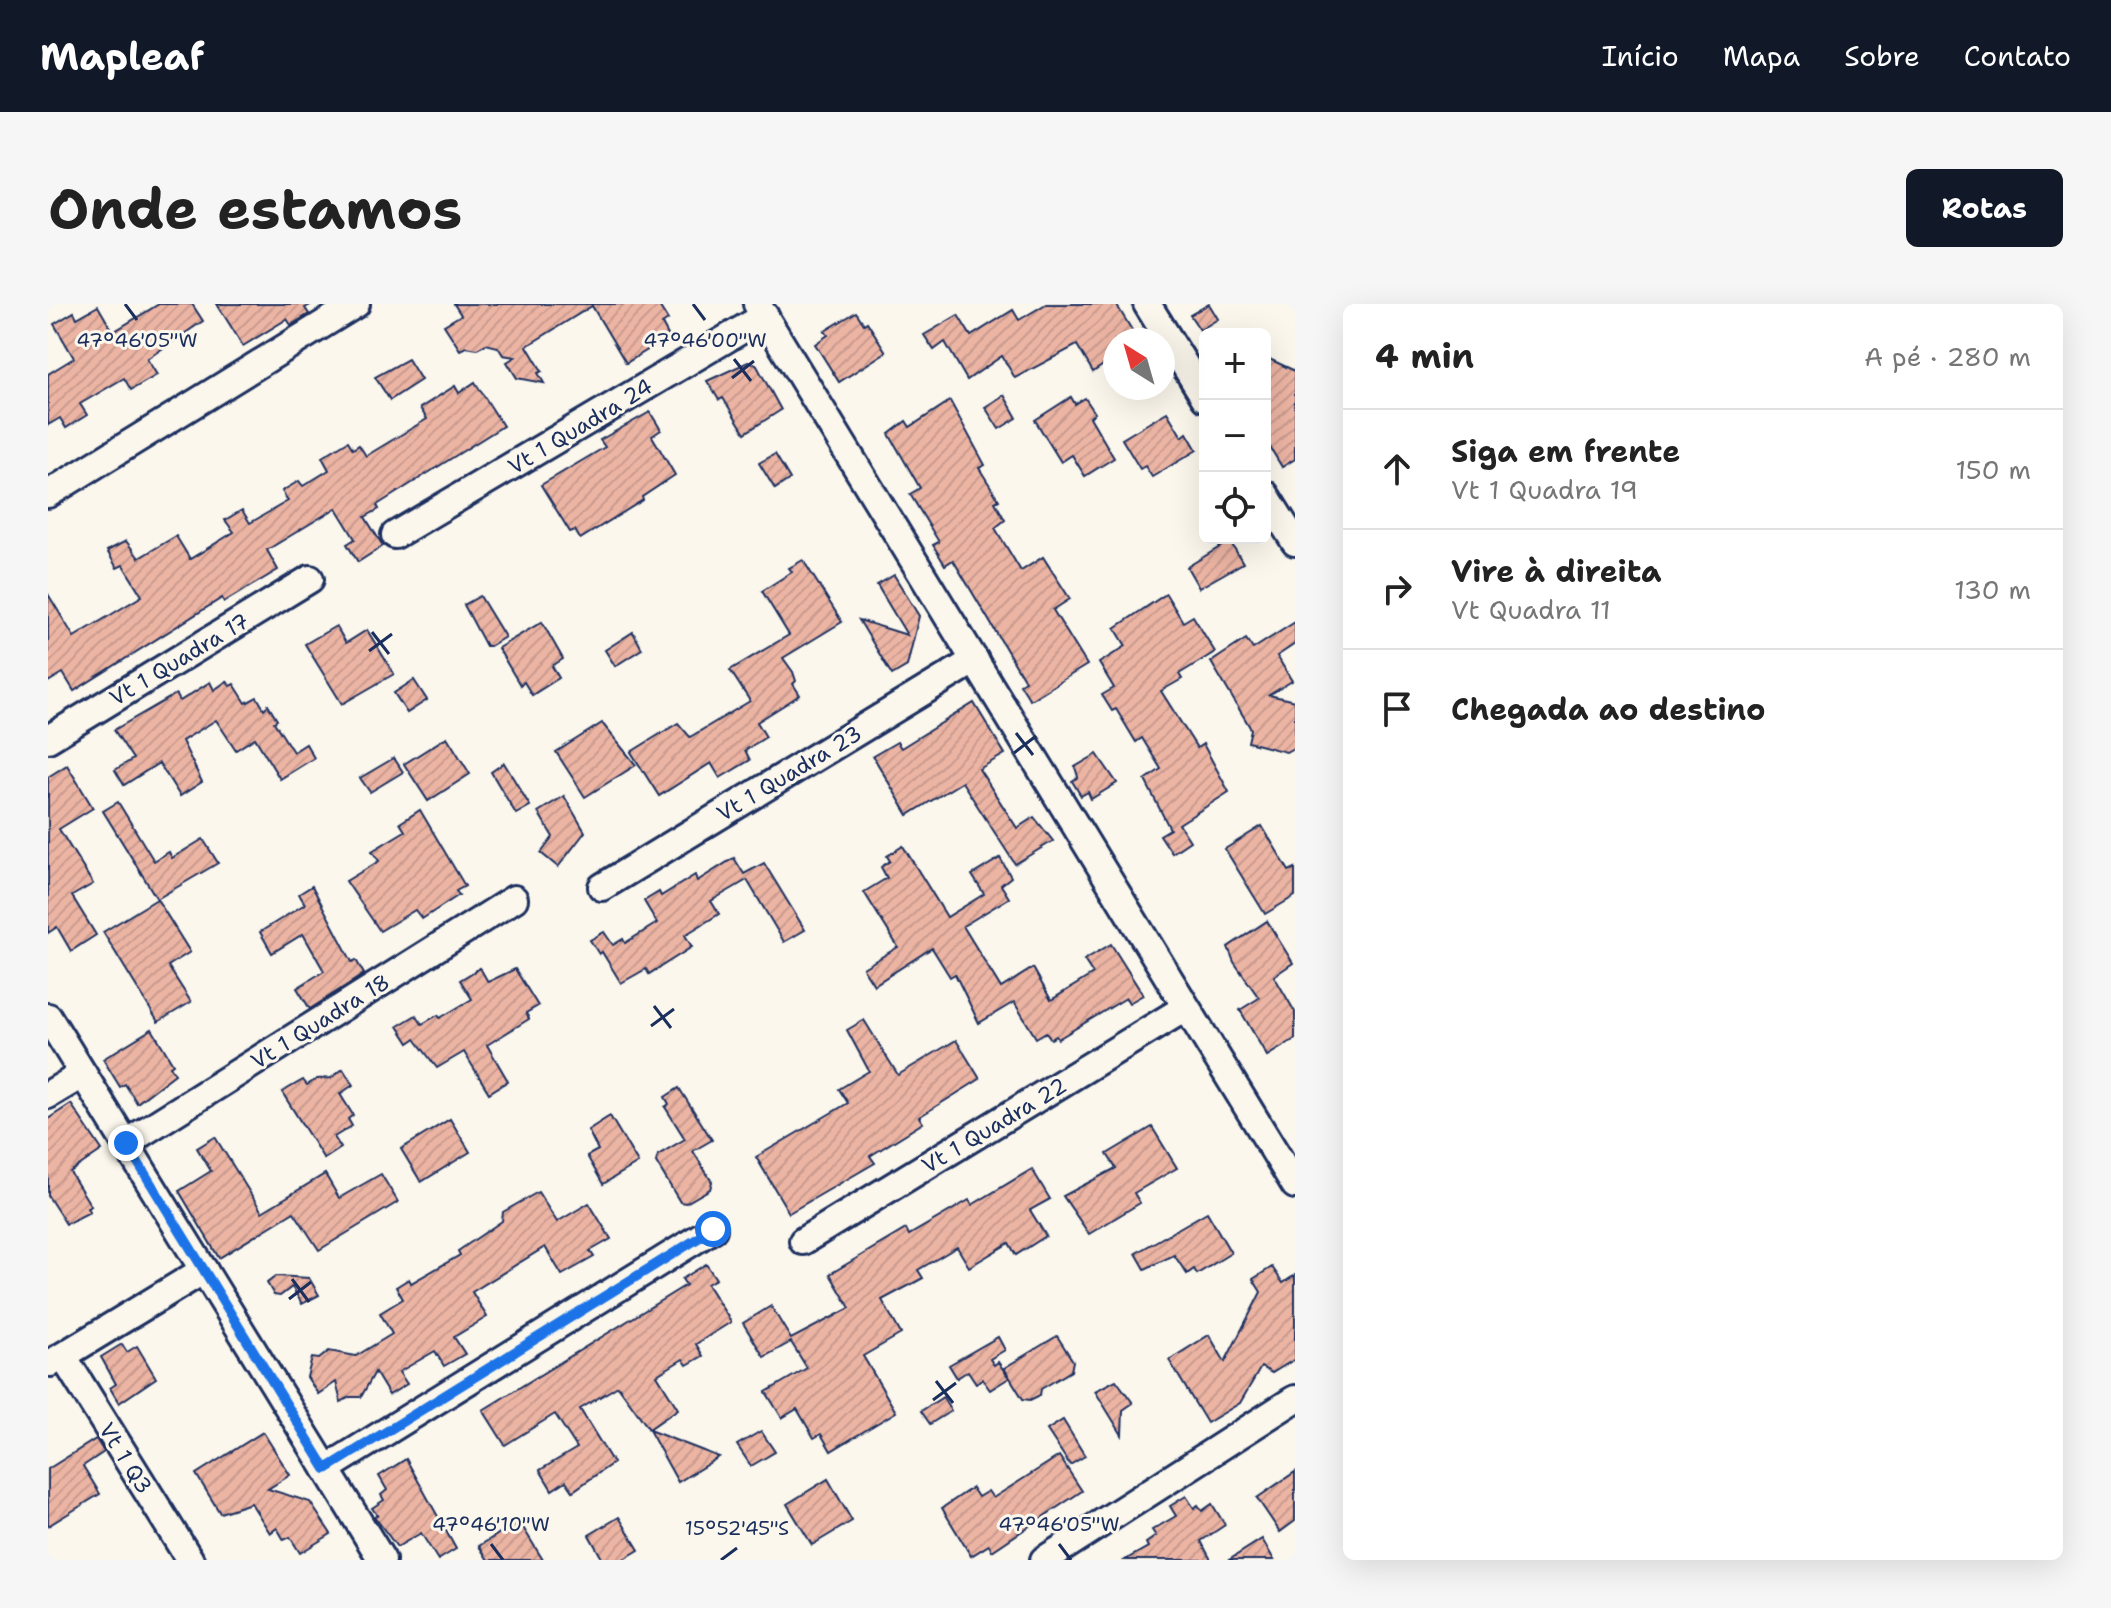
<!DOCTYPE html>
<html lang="pt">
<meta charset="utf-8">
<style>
:root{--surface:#fff;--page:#f6f6f6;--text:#222;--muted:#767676;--line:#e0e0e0;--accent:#111827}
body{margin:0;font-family:"Shantell Sans",sans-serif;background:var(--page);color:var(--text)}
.controls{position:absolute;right:24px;top:24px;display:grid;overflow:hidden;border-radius:12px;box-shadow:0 8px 32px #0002}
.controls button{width:72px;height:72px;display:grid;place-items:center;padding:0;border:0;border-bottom:2px solid var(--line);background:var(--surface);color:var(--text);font:40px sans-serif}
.compass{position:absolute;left:1055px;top:24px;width:72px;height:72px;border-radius:50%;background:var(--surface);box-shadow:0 8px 32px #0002;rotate:323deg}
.stop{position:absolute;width:24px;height:24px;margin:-18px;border:6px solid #1a73e8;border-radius:50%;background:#fff}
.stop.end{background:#1a73e8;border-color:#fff;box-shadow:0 2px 8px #0008}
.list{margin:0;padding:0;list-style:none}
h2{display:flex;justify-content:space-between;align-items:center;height:104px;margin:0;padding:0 32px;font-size:34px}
h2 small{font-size:26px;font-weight:400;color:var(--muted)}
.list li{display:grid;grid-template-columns:52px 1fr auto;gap:24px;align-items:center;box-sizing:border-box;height:120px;padding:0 32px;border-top:2px solid var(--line)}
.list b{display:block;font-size:30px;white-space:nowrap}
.list p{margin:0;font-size:26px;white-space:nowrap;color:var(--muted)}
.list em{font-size:26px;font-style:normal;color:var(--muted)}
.icon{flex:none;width:44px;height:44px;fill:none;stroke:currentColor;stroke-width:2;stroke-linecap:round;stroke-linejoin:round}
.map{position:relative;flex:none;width:1247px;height:1256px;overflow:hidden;border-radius:12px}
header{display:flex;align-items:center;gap:48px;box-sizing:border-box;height:112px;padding:0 40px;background:var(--accent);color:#fff}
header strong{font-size:38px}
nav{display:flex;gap:44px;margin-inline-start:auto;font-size:28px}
.intro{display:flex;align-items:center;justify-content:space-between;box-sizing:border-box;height:192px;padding:0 48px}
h1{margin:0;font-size:56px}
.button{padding:20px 36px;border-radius:12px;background:var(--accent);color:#fff;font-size:28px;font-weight:700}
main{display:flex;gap:48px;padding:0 48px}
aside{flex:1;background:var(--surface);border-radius:12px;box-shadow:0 8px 32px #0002}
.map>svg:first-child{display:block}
.building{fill:url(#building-hatch);stroke:#1b2f5e;stroke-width:2}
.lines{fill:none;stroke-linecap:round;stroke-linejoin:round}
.minor-casing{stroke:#1b2f5e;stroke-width:32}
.minor{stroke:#fbf7ec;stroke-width:26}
.route{stroke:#1a73e8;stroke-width:10}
.ticks{fill:none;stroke:#1b2f5e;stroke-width:3}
.labels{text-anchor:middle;stroke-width:6;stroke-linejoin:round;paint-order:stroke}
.street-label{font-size:22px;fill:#1b2f5e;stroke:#fbf7ec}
.ticks-label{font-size:20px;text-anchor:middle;fill:#1b2f5e;stroke:#fbf7ec;stroke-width:6;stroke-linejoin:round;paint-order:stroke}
</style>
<header>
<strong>Mapleaf</strong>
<nav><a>Início</a><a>Mapa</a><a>Sobre</a><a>Contato</a></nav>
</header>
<div class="intro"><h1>Onde estamos</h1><a class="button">Rotas</a></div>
<main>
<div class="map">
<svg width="1247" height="1256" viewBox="0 0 1247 1256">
<defs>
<pattern id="building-hatch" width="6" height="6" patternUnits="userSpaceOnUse" patternTransform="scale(2)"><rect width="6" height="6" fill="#ecb4a3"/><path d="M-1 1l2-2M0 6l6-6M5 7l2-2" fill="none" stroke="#ca9b8f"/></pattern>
</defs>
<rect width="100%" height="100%" fill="#fbf7ec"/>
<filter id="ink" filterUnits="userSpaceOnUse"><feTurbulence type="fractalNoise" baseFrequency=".0125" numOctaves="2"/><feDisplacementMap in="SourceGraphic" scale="16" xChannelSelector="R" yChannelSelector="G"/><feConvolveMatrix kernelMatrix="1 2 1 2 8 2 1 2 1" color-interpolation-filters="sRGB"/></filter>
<g filter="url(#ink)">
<g class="building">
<polygon points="111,0 144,0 155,17 99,55 109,71 83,86 76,74 32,100 39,111 18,124 12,114 0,121 0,70 26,54 6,20 26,8 29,14 50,2 65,28"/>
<polygon points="169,0 264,0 257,4 261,10 243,21 239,15 195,42"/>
<polygon points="406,0 610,0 620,16 614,20 621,33 578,59 544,2 479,42 494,67 490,69 496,79 469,74 459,58 467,53 455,51 450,43 438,40 429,45 418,43 412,46 396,21 413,11"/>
<polygon points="998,0 1068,0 1090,36 1067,36 1067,53 1045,68 1029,41 967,74 954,52 919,76 897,38 886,46 876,31 910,11 923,32 965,6 971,16"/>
<polygon points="1161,0 1170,15 1152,26 1142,11"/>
<polygon points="808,8 816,20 819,18 838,48 791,78 767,40 780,31 777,27"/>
<polygon points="1217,53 1247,67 1247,155 1234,163 1217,135"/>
<polygon points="360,55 373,76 342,96 327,73"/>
<polygon points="700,58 708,60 733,106 697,129 675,94 671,96 659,77"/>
<polygon points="427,78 455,122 329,201 331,205 317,213 335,242 310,258 299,240 307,235 288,204 219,246 230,266 176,298 174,294 26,387 15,369 0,378 0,290 26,333 94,292 75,261 69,264 59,247 78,237 91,254 128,232 142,255 186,228 177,216 194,206 202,219 240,197 234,187 251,177 255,182 281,166 274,153 300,137 305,145 311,141 318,152 379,115 372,104 407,82 411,89"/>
<polygon points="956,91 969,114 951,125 937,103"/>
<polygon points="1023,93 1027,100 1037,94 1047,109 1042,113 1066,154 1037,172 1024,151 1013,158 987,116"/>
<polygon points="902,97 937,161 931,164 951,196 947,198 957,216 947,224 973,267 995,253 1022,295 1005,306 1039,361 982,396 972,380 977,377 905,256 897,261 885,241 891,238 862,190 872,184 841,130 858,117 862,123"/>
<polygon points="602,108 613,126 604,132 627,171 594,193 595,196 532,235 527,226 522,228 493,181 557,143 552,136"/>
<polygon points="1119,108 1134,133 1139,129 1149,146 1104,173 1097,162 1092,165 1074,135"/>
<polygon points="727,150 742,175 727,185 711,159"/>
<polygon points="1182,237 1195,259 1151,284 1139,263"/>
<polygon points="755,256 794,318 735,354 745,368 748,377 745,380 752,391 709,418 718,433 697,446 702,456 672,474 663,459 611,492 583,448 630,419 642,433 702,397 682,366 741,331 714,287 744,268 741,264"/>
<polygon points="846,271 871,312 859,362 844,371 811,316 859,331 829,281"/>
<polygon points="1118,290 1135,318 1145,312 1167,348 1131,370 1134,375 1113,387 1149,444 1155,440 1181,488 1131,520 1142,537 1124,549 1112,531 1122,525 1097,476 1113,465 1094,434 1088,438 1068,405 1064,407 1054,391 1066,384 1051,359 1078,342 1067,324"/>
<polygon points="432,292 457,333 442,342 438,342 416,301"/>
<polygon points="494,318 515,355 504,362 511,374 484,391 476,378 472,381 450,344"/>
<polygon points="1247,318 1247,340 1229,352 1244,377 1221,391 1247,397 1247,443 1238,448 1200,438 1203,425 1163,358 1198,335 1205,345"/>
<polygon points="288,322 298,339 319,326 346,370 294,400 257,340"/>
<polygon points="585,328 594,345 567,362 557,346"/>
<polygon points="366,376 379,396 359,409 346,389"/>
<polygon points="179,377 182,382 186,380 198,399 209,393 216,405 220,401 229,416 226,418 245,448 258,440 266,454 232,475 207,434 188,446 168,416 134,437 154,478 132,492 111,459 76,481 67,466 85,455 66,426 128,390 132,397 162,378 166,386"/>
<polygon points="926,399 957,450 931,465 969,524 986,513 1005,537 967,560 914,478 860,511 825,452 849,438 853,444"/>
<polygon points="554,419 588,461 537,493 508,448"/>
<polygon points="399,433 422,470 380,497 356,460"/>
<polygon points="1049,450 1069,479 1043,495 1040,488 1033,492 1024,477 1030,473 1027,463"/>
<polygon points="346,454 355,468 322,488 312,474"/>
<polygon points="456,459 482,502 468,510 443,468"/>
<polygon points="19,461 45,504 11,525 45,580 24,592 48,631 23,647 9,623 0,629 0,473"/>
<polygon points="516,492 537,528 510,563 493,549 505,533 490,508"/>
<polygon points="70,498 106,557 121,548 124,554 155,535 170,559 109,595 142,648 120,662 143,698 110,718 55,628 109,595 55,507"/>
<polygon points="372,506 417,582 408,587 411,591 374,615 367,606 332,627 298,577 331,557 324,547 357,527 352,519"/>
<polygon points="1214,522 1241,567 1247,564 1247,592 1217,610 1177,545"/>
<polygon points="855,542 899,613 936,590 924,571 952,554 963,573 953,581 961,594 915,622 953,684 985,664 1003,696 1045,670 1036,656 1063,640 1095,691 1081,699 1078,694 1010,735 1008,732 1003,735 998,728 988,734 966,698 931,719 907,670 902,673 884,644 826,681 815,664 850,643 816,588 839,574 833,563 842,557 839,552"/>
<polygon points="686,554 696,570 716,559 757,626 736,638 699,576 663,597 671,610 637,631 644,643 601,670 598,665 573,679 554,648 551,650 542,636 556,628 565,641 575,635 577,639 609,619 596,597 611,588 613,592 647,571 649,577"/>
<polygon points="264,582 304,658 308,656 316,670 262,705 249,684 276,667 255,630 224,649 212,628 257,600 251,590"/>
<polygon points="1219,617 1245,659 1226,672 1247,708 1247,735 1219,752 1192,706 1211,694 1186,658 1180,643"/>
<polygon points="432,664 440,678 467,665 490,702 478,709 481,715 439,741 460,777 441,789 416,748 389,764 367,735 361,739 350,722 368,711 374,720 390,711 392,714 424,695 412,676"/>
<polygon points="816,716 850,771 908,736 932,775 871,813 875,819 822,852 827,859 741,909 708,853 800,799 791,785 821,767 799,726"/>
<polygon points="104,725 125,760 122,762 127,770 89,799 77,780 72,783 55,755"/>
<polygon points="295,765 305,781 292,790 305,811 300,815 304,822 286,833 293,844 276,855 234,788 255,776 259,781 269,775 283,774"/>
<polygon points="631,784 664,836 645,847 664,878 662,885 638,899 632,898 608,858 610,851 637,835 617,803 621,800 617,793"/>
<polygon points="23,800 54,846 22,868 43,902 39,904 42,908 18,920 0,892 0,815"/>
<polygon points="562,812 590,859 555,880 539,852 550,846 540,826"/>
<polygon points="402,815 422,848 373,878 353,845"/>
<polygon points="1104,823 1129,864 1086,889 1092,899 1041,930 1015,892 1068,864 1059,850"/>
<polygon points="167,833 214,908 277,870 291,894 333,870 350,898 271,946 246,908 171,954 131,887 163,867 149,844"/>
<polygon points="984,865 1002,895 982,906 998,932 968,951 961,939 921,963 909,943 870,966 875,974 834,996 853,1030 815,1052 848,1108 783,1147 773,1130 766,1134 749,1105 734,1114 718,1088 759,1064 743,1038 716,1053 695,1019 723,1002 743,1035 802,1004 782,970 858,925 861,931 921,896 924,901"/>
<polygon points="490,888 509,918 541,899 563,935 542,947 546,953 514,971 497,943 424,988 439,1013 406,1033 417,1050 396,1062 387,1047 351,1068 359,1080 341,1091 327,1068 313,1093 302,1093 293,1098 288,1078 270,1090 259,1073 264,1054 271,1055 281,1047 308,1052 344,1030 332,1009 355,995 348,983 361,975 363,979 412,951 410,947 454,917 455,908"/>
<polygon points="1159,908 1183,949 1149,970 1146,965 1139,970 1126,951 1097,965 1088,949"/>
<polygon points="658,960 668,975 659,980 683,1018 648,1040 655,1052 639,1061 635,1055 609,1071 630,1105 601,1125 570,1082 532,1105 565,1159 525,1187 518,1177 504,1186 492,1166 529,1144 507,1110 457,1141 435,1106 638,981 634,975"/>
<polygon points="1224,963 1235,979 1247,971 1247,1055 1224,1069 1213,1063 1192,1099 1159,1119 1121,1056 1161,1031 1177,1058 1213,988 1205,975"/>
<polygon points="228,972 261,974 271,991 254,1000 244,983 232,992 226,991 219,979"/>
<polygon points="1009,1032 1025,1057 1023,1067 993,1085 992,1091 982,1096 975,1095 956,1064"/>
<polygon points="950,1033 957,1046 942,1055 946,1061 950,1058 961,1074 942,1086 934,1075 928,1079 920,1067 909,1074 901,1061"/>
<polygon points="74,1040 79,1048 89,1042 108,1074 71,1099 62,1084 68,1080 53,1053"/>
<polygon points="1068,1076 1085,1099 1075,1106 1074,1131 1047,1087"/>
<polygon points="895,1093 903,1107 882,1120 873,1107"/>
<polygon points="1015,1116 1037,1152 1022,1161 999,1126"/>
<polygon points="601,1126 671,1153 630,1178"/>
<polygon points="713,1127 727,1148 703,1162 689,1141"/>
<polygon points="215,1128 242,1171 220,1185 262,1198 283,1230 252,1249 242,1233 236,1236 229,1224 222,1229 203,1199 172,1209 148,1170"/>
<polygon points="48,1135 56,1148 35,1162 52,1190 0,1222 0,1165"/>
<polygon points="1011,1152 1034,1187 944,1247 941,1241 923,1252 894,1204 924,1184 930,1193 940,1187 945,1194"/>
<polygon points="358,1155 408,1245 390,1256 373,1229 349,1243 326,1212 329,1211 324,1204 336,1196 333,1191 339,1186 331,1172"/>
<polygon points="1247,1168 1247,1217 1232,1228 1209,1194"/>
<polygon points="780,1175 804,1217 764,1241 739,1200"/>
<polygon points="1138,1192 1146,1204 1150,1201 1154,1207 1164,1200 1177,1221 1153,1237 1163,1256 1077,1256 1100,1243 1098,1239 1108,1232 1104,1226 1128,1212 1122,1202"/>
<polygon points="571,1213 591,1246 574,1256 555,1256 541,1231"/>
<polygon points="471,1217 495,1256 440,1256 431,1242"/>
<polygon points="1214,1235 1226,1256 1181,1256"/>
</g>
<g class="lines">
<defs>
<g id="minor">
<polyline points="709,0 1247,881"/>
<polyline points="1099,0 1157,94"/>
<polyline points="0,190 308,0"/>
<polyline points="1217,190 1247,238"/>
<polyline points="347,231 717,12"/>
<polyline points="0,435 262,275"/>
<polyline points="554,583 927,356"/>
<polyline points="0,713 334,1256"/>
<polyline points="0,791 35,770"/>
<polyline points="78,839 466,595"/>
<polyline points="755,937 1137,704"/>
<polyline points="15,1052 142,1256"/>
<polyline points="3,1059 156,966"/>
<polyline points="278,1165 665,925"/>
<polyline points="996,1256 1247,1095"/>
</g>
</defs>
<use href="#minor" class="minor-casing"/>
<use href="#minor" class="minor"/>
</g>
</g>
<g class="lines" filter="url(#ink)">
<polyline class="route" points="78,839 278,1165 665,925"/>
</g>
<path class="ticks" d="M77,0L89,16M645,0L657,16M686,55L703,77M684,74L706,57M324,328L341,350M321,347L344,330M968,429L985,451M966,449L988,432M606,702L623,724M603,722L626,705M244,975L261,998M241,995L263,978M888,1077L905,1099M885,1096L908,1079M443,1240L455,1256M1011,1240L1023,1256M673,1256L689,1244"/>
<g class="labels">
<g class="street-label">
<text transform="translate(532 122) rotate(-31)" y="8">Vt 1 Quadra 24</text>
<text transform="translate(131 355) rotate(-31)" y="8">Vt 1 Quadra 17</text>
<text transform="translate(741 469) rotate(-31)" y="8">Vt 1 Quadra 23</text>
<text transform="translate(272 717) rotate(-32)" y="8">Vt 1 Quadra 18</text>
<text transform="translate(946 821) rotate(-31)" y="8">Vt 1 Quadra 22</text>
<text transform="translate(78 1154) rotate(58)" y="8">Vt 1 Q3</text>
</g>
</g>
<g class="ticks-label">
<text x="89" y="43">47°46'05"W</text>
<text x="657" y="43">47°46'00"W</text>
<text x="443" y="1227">47°46'10"W</text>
<text x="1011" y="1227">47°46'05"W</text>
<text x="689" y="1231">15°52'45"S</text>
</g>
</svg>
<div class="controls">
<button>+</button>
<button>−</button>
<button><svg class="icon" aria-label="locate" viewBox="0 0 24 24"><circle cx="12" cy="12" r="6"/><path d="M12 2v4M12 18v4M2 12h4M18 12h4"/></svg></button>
</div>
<svg class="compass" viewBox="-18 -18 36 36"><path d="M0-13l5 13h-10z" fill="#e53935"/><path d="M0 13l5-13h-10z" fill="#767676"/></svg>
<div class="stop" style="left:665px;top:925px"></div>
<div class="stop end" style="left:78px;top:839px"></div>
</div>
<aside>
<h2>4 min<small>A pé · 280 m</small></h2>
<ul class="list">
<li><svg class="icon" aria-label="ahead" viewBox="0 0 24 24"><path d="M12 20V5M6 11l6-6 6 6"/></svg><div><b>Siga em frente</b><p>Vt 1 Quadra 19</p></div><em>150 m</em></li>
<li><svg class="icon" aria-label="right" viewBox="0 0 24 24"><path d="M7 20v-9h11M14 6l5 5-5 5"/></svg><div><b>Vire à direita</b><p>Vt Quadra 11</p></div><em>130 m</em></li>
<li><svg class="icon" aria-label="arrive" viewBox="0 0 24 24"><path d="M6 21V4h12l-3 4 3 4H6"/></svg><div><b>Chegada ao destino</b></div></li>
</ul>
</aside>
</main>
